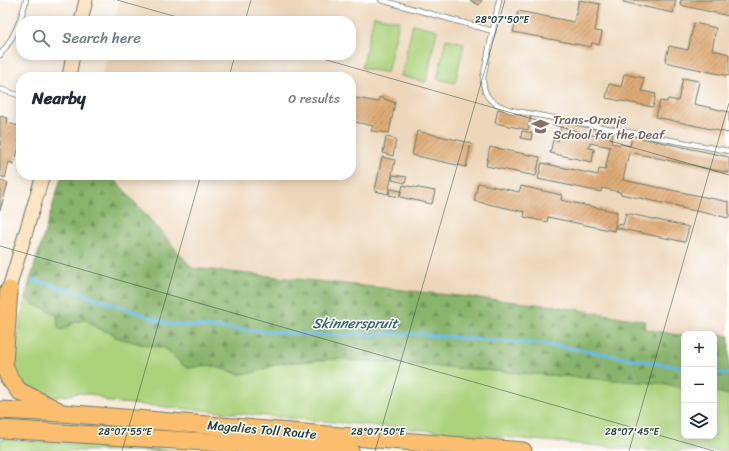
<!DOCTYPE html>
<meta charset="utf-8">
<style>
:root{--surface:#fff;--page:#f6f6f7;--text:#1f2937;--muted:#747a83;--line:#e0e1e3}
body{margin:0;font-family:Sriracha,sans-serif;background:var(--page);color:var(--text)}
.controls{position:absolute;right:12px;bottom:12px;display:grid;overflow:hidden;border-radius:8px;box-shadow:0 2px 10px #0003}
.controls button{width:36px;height:36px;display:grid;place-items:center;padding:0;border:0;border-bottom:1px solid var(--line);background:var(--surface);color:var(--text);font:20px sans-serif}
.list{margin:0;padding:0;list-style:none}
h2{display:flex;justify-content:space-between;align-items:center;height:52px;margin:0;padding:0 16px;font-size:17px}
h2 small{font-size:13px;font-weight:400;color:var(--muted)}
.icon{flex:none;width:22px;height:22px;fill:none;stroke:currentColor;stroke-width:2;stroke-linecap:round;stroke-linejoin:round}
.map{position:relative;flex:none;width:729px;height:451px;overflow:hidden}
.search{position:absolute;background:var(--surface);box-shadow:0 2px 10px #0003;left:16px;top:16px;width:340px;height:44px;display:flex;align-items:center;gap:10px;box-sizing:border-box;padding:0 14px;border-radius:16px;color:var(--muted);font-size:15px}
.panel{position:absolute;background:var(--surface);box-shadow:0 2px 10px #0003;left:16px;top:72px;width:340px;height:108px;border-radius:16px}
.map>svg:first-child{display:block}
.built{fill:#edd7ba}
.green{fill:#acd27c;stroke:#668858}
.forest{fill:url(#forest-firs);stroke:#547850}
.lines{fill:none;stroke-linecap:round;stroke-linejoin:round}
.stream{stroke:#67bbe3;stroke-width:3.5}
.building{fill:url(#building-hatch)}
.lane-casing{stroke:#6b7a6e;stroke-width:6}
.secondary-casing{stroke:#6b7a6e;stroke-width:15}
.highway-casing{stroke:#6b7a6e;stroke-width:19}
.lane{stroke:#fff;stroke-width:4.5}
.secondary{stroke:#fde5c5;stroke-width:13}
.highway{stroke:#fabe6e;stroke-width:17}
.ticks{fill:none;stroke:#1f3d34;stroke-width:1;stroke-opacity:0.45}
.labels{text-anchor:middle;stroke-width:3;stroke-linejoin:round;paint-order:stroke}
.education-label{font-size:13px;fill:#785e54;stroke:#fff;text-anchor:start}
.street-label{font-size:13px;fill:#1f3d34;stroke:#fff}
.water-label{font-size:14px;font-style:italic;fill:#356369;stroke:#fff}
.ticks-label{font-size:10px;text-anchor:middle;fill:#1f3d34;stroke:#fff;stroke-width:3;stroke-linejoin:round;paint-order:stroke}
</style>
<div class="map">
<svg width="729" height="451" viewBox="0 0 729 451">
<defs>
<pattern id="forest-firs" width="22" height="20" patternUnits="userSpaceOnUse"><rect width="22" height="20" fill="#89b46c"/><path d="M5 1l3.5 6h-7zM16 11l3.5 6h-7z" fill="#6f945a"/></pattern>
<pattern id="building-hatch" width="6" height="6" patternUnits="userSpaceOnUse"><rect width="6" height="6" fill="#dfac77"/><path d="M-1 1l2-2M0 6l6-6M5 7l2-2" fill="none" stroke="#b48d62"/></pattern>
</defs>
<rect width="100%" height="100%" fill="#fff"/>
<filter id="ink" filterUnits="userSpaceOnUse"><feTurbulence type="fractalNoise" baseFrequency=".025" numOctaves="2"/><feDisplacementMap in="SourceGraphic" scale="8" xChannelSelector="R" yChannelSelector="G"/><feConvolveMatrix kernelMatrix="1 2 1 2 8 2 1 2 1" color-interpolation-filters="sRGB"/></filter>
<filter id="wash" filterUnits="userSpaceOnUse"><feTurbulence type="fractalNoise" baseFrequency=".012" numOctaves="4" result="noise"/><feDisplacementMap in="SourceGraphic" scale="16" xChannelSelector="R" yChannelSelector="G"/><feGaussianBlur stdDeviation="0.9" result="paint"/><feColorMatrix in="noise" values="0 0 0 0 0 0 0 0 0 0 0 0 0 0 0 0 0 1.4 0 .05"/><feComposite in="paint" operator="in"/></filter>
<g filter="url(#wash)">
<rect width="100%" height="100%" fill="#f8ead9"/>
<polygon class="built" points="119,0 729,0 729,336 718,334 717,341 714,341 714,334 684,334 684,336 644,329 646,321 555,306 192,268 111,175 351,175 351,77 102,77 107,55 351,55 351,21 115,21"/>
<g class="green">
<polygon points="374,16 399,21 387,73 362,68"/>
<polygon points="413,24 437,30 426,82 401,76"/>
<polygon points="446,39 464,43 455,83 437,79"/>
<polygon points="25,297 34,304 54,312 57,316 58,328 86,319 95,327 141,344 165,348 184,366 188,368 210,365 239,374 252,373 281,363 337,359 667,384 684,389 684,436 714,436 714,391 729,395 729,451 657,451 109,402 95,395 78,393 59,397 42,396 19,381 12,362"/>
<polygon points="1,439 183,451 0,451"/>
</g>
<g class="forest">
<polygon points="62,175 111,175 192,268 555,306 646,321 645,329 684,336 684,389 667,384 337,359 281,363 252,373 239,374 210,365 188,368 184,366 165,348 141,344 115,337 113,333 95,327 86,319 73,323 62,330 58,328 57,316 54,313 33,304 25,297"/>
<polygon points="717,334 729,336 729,395 714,391 714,341 717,341"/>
</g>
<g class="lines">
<g class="stream">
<polyline points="31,279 83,294 169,324 312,335 414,334 557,346 684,368"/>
<polyline points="714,373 729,374"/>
</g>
</g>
<g id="blocks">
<g class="building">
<polygon points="470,0 482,0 479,5"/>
<polygon points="579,0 600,4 595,31 602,32 599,45 592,43 591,47 513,32 518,11 574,22"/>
<polygon points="624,0 676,0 673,13 623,2"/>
<polygon points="681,0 729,0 729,16 680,5"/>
<polygon points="694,23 716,28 712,50 729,54 729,76 665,62 669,46 688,50"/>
<polygon points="624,74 644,78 642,91 656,94 653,107 606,98 609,84 621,87"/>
<polygon points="683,78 699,81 694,104 729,112 729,133 656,117 660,101 667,102 668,99 678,101"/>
<polygon points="351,97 378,102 379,97 395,103 389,133 371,131 373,126 351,121"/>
<polygon points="498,109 531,116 528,130 495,123"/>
<polygon points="0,116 8,118 7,123 19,126 18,128 21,129 21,140 14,164 9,162 5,178 0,176"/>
<polygon points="562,122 613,133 611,143 630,146 632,136 729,157 729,173 629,152 623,180 729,202 729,218 681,208 682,207 620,194 620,192 602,188 601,192 538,179 542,163 598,175 599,169 605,170 610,147 590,143 589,148 594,149 592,162 550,153 553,140 558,141"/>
<polygon points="417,131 471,143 466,167 412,155"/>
<polygon points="522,131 532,133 531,140 521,138"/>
<polygon points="386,137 396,139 393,156 383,153"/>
<polygon points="490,147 540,157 536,176 486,166"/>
<polygon points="382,157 395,160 388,194 375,191"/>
<polygon points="393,175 407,177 405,183 392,180"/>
<polygon points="0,181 8,183 0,210"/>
<polygon points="478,183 519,192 521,186 562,195 561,200 617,212 614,231 548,217 547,222 524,217 525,212 474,201"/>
<polygon points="403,185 435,191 432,204 400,197"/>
<polygon points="390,189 401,191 399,197 389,195"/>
<polygon points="626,213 689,227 685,242 616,228 617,224 623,225"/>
</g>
</g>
</g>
<g filter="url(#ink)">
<use href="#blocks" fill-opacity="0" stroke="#6b7a6e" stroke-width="1"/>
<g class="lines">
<defs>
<g id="lane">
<polyline points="381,0 493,31"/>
<path d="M499,0L483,78C483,99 493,104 511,110L729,151"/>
<path d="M0,55C14,38 21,21 26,0"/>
<polyline points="0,89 21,96"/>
</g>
<g id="secondary">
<polyline points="81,21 86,0"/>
<polyline points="69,77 73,55"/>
<polyline points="6,298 43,175"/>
</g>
<g id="highway">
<polyline points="9,290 4,364 9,378 19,391 57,410"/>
<polyline points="0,410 62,413 523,451"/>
<polyline points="0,429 350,451"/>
</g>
</defs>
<use href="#lane" class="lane-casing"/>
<use href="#secondary" class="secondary-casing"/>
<use href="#highway" class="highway-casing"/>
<use href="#lane" class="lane"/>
<use href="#secondary" class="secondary"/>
<use href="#highway" class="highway"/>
</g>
</g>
<path class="ticks" d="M117,0L191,21M245,21L251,0M309,55L729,175M229,77L235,55M0,246L714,451M122,451L201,175M375,451L505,0M629,451L729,103"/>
<defs>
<symbol id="school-bare" viewBox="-9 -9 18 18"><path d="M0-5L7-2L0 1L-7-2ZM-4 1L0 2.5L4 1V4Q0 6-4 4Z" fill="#8d6e63" stroke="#fff" stroke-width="2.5" paint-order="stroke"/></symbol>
</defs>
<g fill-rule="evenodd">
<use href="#school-bare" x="528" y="114" width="25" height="25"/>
</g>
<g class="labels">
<g class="education-label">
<text x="553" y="124">Trans-Oranje<tspan x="553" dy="15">School for the Deaf</tspan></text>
</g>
<g class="street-label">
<text transform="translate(262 429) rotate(5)" y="5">Magalies Toll Route</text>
</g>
<g class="water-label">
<text x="355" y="328">Skinnerspruit</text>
</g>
</g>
<g class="ticks-label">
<text x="502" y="23">28°07'50"E</text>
<text x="125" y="435">28°07'55"E</text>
<text x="378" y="435">28°07'50"E</text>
<text x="632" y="435">28°07'45"E</text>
</g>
</svg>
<div class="controls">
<button>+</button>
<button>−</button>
<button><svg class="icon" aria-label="layers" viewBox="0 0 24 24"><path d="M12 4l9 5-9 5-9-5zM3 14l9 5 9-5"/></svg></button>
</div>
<div class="search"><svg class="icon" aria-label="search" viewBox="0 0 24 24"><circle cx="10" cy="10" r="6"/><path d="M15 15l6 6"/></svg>Search here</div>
<section class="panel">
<h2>Nearby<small>0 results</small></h2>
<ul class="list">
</ul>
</section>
</div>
